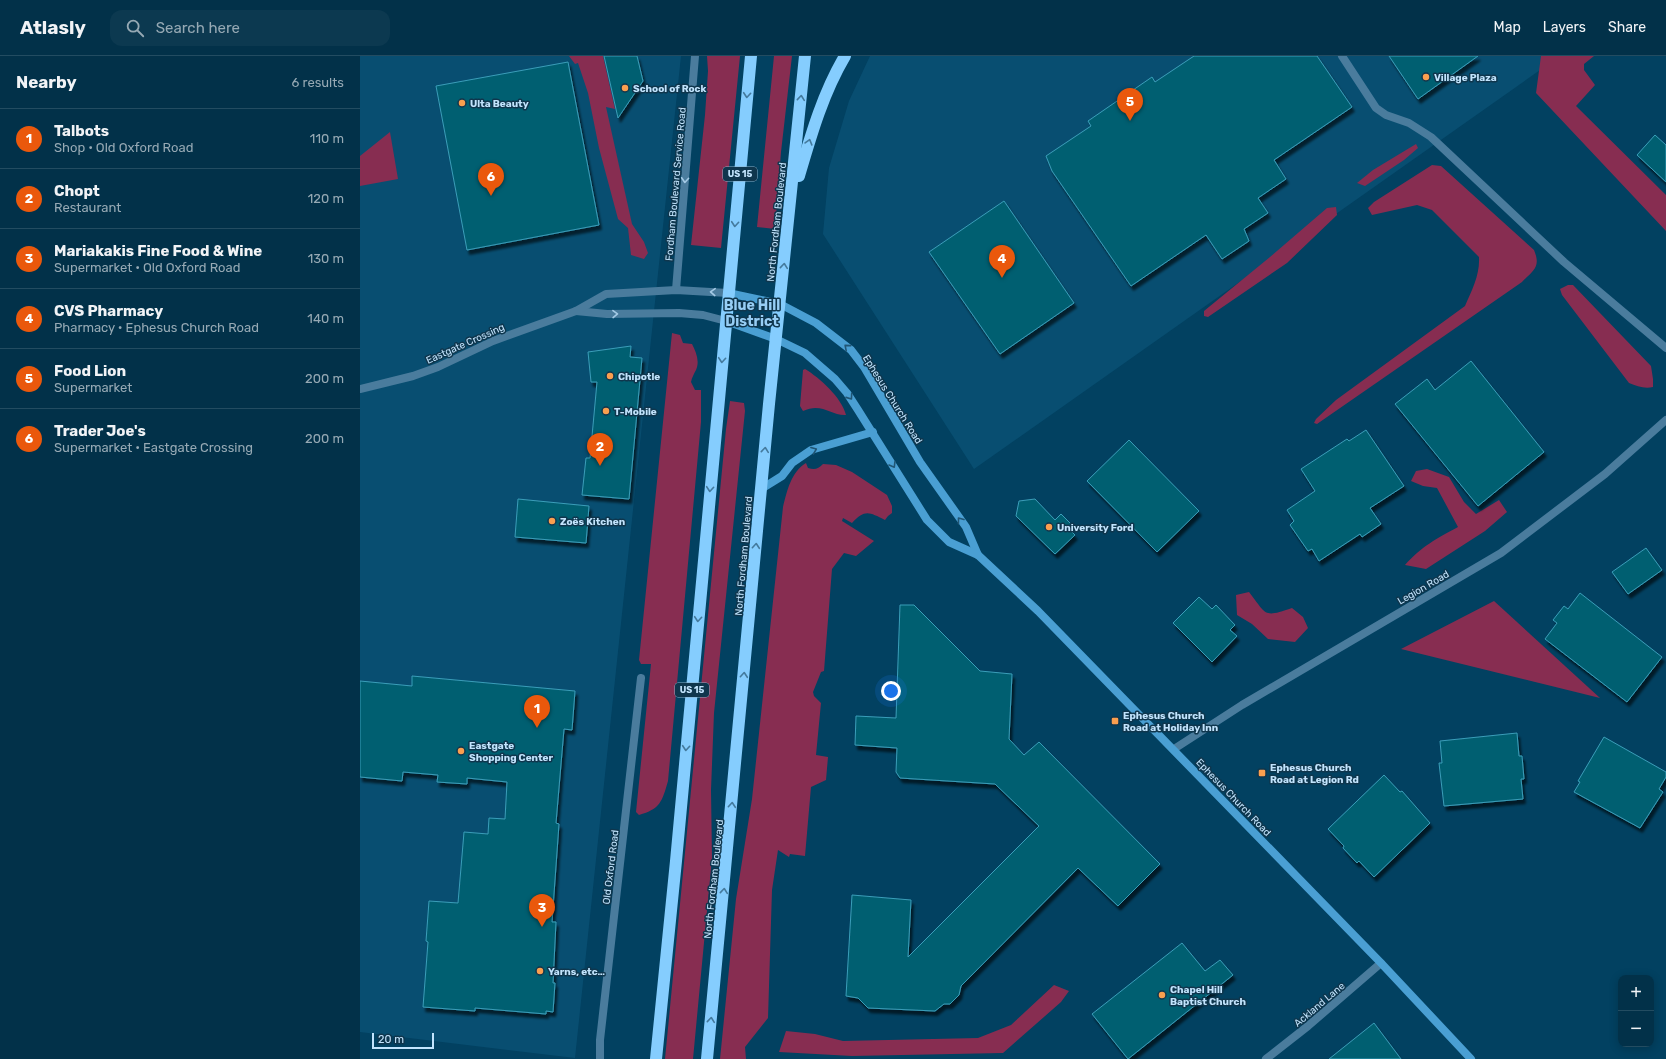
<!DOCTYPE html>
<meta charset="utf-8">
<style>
:root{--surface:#023149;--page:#0c3950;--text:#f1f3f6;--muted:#96a9b4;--line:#234c61;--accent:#ea580c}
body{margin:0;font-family:Rubik,sans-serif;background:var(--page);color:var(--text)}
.controls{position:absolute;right:12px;bottom:12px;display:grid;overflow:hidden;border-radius:8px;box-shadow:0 2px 10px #0003}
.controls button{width:36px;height:36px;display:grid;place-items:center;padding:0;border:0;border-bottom:1px solid var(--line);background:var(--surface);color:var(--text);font:20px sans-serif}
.scale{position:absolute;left:12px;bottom:10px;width:62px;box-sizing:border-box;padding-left:4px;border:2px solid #c2e4fd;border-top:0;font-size:11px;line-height:14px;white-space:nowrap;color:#c2e4fd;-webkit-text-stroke:3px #0f364d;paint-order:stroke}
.you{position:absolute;left:531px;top:635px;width:14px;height:14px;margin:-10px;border:3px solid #fff;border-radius:50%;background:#1a73e8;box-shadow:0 0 0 6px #1a73e833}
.badge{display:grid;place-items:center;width:26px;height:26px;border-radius:50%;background:var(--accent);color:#fff;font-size:13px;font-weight:700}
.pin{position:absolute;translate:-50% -33px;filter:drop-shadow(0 1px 2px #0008)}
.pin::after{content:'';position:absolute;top:21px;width:14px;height:12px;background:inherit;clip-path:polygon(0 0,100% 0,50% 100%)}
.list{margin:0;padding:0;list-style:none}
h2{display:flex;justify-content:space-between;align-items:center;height:52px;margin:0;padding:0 16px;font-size:17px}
h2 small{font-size:13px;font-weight:400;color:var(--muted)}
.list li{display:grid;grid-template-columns:26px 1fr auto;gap:12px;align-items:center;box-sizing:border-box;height:60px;padding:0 16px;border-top:1px solid var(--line)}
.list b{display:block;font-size:15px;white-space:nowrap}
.list p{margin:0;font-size:13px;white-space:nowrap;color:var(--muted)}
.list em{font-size:13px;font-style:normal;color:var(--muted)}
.icon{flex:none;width:22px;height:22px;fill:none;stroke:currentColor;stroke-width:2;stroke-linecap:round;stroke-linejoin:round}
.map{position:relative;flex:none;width:1306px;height:1003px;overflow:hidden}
header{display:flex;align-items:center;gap:24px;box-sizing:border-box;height:56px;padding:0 20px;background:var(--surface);border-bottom:1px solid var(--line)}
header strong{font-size:19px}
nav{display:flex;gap:22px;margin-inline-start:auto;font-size:14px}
.search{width:280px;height:36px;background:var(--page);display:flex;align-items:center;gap:10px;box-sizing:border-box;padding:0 14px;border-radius:12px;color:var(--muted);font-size:15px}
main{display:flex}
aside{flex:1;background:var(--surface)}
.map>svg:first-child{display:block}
.built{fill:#084e71}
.green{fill:#872d51}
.building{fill:#055e71;stroke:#3a9eb9;filter:url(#shadow)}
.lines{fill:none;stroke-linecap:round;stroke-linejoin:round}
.street{stroke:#4a7c9d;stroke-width:8}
.secondary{stroke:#4a9fd3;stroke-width:8}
.highway{stroke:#85cdfe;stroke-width:12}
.oneway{stroke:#447a9d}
.oneway2{stroke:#a4cae5}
.oneway3{stroke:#215675}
.poi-dot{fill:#fa9f4f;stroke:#0f364d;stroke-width:1.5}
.labels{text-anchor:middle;stroke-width:3;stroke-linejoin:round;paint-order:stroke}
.shield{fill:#0f364d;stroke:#8cb0c8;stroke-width:1}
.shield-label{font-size:9px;font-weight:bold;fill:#c2e4fd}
.poi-label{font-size:10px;font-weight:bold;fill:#c2e4fd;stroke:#0f364d;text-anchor:start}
.street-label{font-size:10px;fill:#c2e4fd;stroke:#0f364d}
.district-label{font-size:14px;font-weight:bold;fill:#97cef5;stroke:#0f364d}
</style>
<header>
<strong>Atlasly</strong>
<div class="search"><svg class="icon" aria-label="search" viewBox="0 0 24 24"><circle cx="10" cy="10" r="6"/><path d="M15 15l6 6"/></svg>Search here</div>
<nav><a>Map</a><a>Layers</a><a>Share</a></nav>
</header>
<main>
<aside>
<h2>Nearby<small>6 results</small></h2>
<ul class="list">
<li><span class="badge">1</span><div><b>Talbots</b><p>Shop · Old Oxford Road</p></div><em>110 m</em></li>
<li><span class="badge">2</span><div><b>Chopt</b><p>Restaurant</p></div><em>120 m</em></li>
<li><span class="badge">3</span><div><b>Mariakakis Fine Food &amp; Wine</b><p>Supermarket · Old Oxford Road</p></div><em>130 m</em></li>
<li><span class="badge">4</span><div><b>CVS Pharmacy</b><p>Pharmacy · Ephesus Church Road</p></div><em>140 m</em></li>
<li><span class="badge">5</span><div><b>Food Lion</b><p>Supermarket</p></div><em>200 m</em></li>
<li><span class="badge">6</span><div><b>Trader Joe's</b><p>Supermarket · Eastgate Crossing</p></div><em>200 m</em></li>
</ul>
</aside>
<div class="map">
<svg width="1306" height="1003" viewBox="0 0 1306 1003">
<defs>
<filter id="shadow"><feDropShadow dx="2.5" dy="4.5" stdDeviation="1" flood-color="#0009"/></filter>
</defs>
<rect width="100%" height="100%" fill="#024161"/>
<g class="built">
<polygon points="0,0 321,0 215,1002 0,976"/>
<polygon points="510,0 1200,0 614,413 463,178 469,112 489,45"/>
</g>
<g class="green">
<polygon points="209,0 243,0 255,53 246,51 272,168 284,186 288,197 284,203 271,199 268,172 258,163 239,92 228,37 218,7 215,8"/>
<polygon points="347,0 380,0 361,192 331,189 345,59 348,15"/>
<polygon points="414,0 432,0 421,96 415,173 397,171"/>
<polygon points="1181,0 1234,0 1224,8 1224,14 1235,29 1216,50 1306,139 1306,175 1176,37"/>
<polygon points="30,76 38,123 0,130 0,100"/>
<polygon points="1056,88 1058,92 1044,104 1005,130 997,127 1013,114"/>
<path d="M1072,109L1081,110L1174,194C1181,211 1174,214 1162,226L957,368L954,367L956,363L976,344L1105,250C1112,234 1120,219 1119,201L1072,154L1057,149L1012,159L1008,152L1014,146Z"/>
<polygon points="976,151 977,159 927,207 848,261 844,260 844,255 910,201 967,152"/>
<path d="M1208,229H1213L1291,310L1293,323V331C1284,333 1277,330 1269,327L1202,239L1200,233Z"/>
<path d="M312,277L320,279L323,287L332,288C336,296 340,305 336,314C334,318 332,321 331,326L335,334H341V366L308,725C302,746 300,753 279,759L276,756L291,608H281L279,604Z"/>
<path d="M445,313C460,322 482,342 486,359C471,360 462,346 443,355L440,350L443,314Z"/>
<polygon points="370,345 384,347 385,355 354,657 351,734 352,802 333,1003 305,1003 366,373"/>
<path d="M446,407L448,412C455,414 458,413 463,408L476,409L492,416L527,439L532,450V457L528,460L525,464C509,456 505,453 492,467L483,462L482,465L514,485L496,500L484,497L472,513L464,615L461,616L453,636L454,640L461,647L456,699L468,701L466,724L451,731L445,800L430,798L429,801L418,794L412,834L408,962L385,991L386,1003H360L376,843L392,743L423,451C427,435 431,416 446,407Z"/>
<path d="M1067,413L1089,421L1104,446L1116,458L1139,444L1147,456L1125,475L1066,513L1045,509C1062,490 1076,483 1098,471L1077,432L1063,430L1051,425L1056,415Z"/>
<path d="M889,536C907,559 903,562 932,552L943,561L948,572L935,586L908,583L892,568L877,559L876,539Z"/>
<polygon points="1134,545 1240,642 1041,593"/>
<polygon points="694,929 709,935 701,946 643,997 492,1000 419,996 426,975 455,978 483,985 618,982 651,969"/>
</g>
<g class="building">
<polygon points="244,0 277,0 283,25 258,62"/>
<polygon points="834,0 957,0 992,51 914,104 926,123 898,142 908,157 884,173 889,185 862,203 846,179 771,230 692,115 686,100 731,70 728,65 792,21 795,26"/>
<polygon points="1029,0 1118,0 1058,43"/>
<polygon points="208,6 239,169 107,194 76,30"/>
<polygon points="1295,79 1306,89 1306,126 1277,99"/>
<polygon points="644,145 714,247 640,298 569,196"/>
<polygon points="271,290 270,301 282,302 269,443 222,439 226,402 230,402 237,326 231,326 228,296"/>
<polygon points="1111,305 1184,396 1118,450 1035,348 1067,323 1075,334"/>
<polygon points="1006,374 1044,430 1010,452 1021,468 1002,481 1000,478 959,505 952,493 948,495 930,469 934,465 927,454 955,435 941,413 987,383 989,385"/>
<polygon points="769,384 839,455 797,496 727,425"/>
<polygon points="158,443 229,450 226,487 155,481"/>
<polygon points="675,443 695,464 701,458 712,469 709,473 715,479 695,498 656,460 659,445"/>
<polygon points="1286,492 1302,514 1268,538 1252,516"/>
<polygon points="1220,537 1302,601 1267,646 1185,583 1197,567 1193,564 1204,550 1208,553"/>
<polygon points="839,541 852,553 856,549 875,569 870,574 877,580 852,606 813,567"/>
<polygon points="540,549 554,549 620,615 652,618 649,683 664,699 679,686 800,808 758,850 718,812 601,930 599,939 590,948 584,948 575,955 508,952 498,942 486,940 492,839 551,844 548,901 679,770 635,728 540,722 536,716 537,692 495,689 496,660 536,662"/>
<polygon points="52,620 215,635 212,674 204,673 196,767 199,768 192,866 196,866 193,927 195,927 193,956 186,955 186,958 115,952 115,955 63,951 68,886 66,885 69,845 98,847 104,776 128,778 129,762 145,763 147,726 107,722 107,728 77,726 78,719 43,716 42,725 0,721 0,625 52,630"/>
<polygon points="1157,677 1159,700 1162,700 1164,723 1161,723 1163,743 1084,750 1079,707 1082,707 1080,685"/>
<polygon points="1244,681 1306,716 1306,721 1299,733 1303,736 1280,772 1214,736 1220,726 1218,725"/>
<polygon points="1024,719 1040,736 1042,735 1070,767 1014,821 999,805 997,807 983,792 984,790 968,773"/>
<polygon points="822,887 845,915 860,904 873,919 768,1003 732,958"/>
<polygon points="1014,967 1041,1003 969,1003"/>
</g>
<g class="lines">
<g class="street">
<polyline points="982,0 1016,52 1026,59 1049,67 1071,81 1204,206 1306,292"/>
<polyline points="316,234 335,0"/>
<polyline points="216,255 247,258 319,257 343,259 366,265"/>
<polyline points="0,333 53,320 78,311 133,285 216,255 246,238 316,234 368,237"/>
<polyline points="814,693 882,649 1141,497 1245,418 1306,364"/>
<polyline points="240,1003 240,984 281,622"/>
<polyline points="906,1003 948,970 1021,907"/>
</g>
<g class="secondary">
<polyline points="368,237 420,248 456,267 491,294 504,311 560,406 606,471 618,499"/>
<polyline points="366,265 416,283 445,297 475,323 487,337 498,354 567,464 589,486 618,499 678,555 1021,907 1111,1003"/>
<polyline points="401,433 422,420 432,407 451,394 513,376"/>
</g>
<g class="highway">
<path d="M439,120C451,79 463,37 485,0"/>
<polyline points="296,1003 316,805 391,0"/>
<polyline points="347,1003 409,348 445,0"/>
</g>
</g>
<defs><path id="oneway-chevron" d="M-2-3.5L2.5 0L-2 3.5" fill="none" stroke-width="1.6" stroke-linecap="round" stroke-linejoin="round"/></defs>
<g class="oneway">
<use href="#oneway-chevron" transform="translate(387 39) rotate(95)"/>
<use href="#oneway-chevron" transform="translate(441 42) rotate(-84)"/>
<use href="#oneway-chevron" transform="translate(449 86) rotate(-74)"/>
<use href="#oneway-chevron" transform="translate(375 168) rotate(95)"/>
<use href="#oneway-chevron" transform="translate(424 210) rotate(-84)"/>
<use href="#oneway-chevron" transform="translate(362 304) rotate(95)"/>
<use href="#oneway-chevron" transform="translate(405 394) rotate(-84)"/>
<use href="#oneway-chevron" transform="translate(350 433) rotate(95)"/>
<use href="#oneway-chevron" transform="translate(396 490) rotate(-85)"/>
<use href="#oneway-chevron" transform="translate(338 563) rotate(95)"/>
<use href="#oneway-chevron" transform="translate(384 619) rotate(-85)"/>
<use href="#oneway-chevron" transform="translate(326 692) rotate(95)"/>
<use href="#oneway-chevron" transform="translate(372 749) rotate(-85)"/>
<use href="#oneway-chevron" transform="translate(364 835) rotate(-84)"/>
<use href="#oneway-chevron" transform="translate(351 964) rotate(-84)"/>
</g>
<g class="oneway2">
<use href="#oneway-chevron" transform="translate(325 124) rotate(94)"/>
<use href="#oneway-chevron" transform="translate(353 236) rotate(-177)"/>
<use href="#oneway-chevron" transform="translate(255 258) rotate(-1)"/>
</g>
<g class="oneway3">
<use href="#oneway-chevron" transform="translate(487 291) rotate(-139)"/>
<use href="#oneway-chevron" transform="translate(490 341) rotate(55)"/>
<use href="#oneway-chevron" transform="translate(454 394) rotate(-21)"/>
<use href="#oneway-chevron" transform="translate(533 409) rotate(59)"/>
<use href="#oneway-chevron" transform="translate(600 464) rotate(-127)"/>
</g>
<g class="poi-dot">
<circle cx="1066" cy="21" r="4"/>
<circle cx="265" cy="32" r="4"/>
<circle cx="102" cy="47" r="4"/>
<circle cx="250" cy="320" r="4"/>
<circle cx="246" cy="355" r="4"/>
<circle cx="192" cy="465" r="4"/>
<circle cx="689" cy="471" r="4"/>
<rect x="751" y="661" width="8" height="8" rx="2"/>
<circle cx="101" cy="695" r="4"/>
<rect x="898" y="713" width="8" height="8" rx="2"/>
<circle cx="180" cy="915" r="4"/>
<circle cx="802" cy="939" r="4"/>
</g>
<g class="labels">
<g class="shield">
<rect x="363" y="111" width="34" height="14" rx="3"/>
<rect x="315" y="627" width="34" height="14" rx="3"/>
</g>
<g class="shield-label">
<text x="380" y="121">US 15</text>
<text x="332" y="637">US 15</text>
</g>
<g class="poi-label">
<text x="1074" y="25">Village Plaza</text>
<text x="273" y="36">School of Rock</text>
<text x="110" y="51">Ulta Beauty</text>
<text x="258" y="324">Chipotle</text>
<text x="254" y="359">T-Mobile</text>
<text x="200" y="469">Zoës Kitchen</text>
<text x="697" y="475">University Ford</text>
<text x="763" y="663">Ephesus Church<tspan x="763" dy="12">Road at Holiday Inn</tspan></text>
<text x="109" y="693">Eastgate<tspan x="109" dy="12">Shopping Center</tspan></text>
<text x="910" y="715">Ephesus Church<tspan x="910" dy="12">Road at Legion Rd</tspan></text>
<text x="188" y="919">Yarns, etc…</text>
<text x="810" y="937">Chapel Hill<tspan x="810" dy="12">Baptist Church</tspan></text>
</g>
<g class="street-label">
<text transform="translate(315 128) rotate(-85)" y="4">Fordham Boulevard Service Road</text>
<text transform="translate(416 166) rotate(-84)" y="4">North Fordham Boulevard</text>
<text transform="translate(105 287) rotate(-24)" y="4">Eastgate Crossing</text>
<text transform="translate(533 343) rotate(58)" y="4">Ephesus Church Road</text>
<text transform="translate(383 500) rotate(-85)" y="4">North Fordham Boulevard</text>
<text transform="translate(1063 531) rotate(-30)" y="4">Legion Road</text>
<text transform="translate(874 741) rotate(46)" y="4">Ephesus Church Road</text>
<text transform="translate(250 811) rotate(-83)" y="4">Old Oxford Road</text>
<text transform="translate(353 823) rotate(-84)" y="4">North Fordham Boulevard</text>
<text transform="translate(959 948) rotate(-40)" y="4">Ackland Lane</text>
</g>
<g class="district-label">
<text x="392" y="254">Blue Hill<tspan x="392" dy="16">District</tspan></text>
</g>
</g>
</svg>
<div class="controls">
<button>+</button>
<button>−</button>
</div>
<div class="scale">20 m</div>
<div class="you"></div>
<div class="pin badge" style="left:177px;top:672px">1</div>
<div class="pin badge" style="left:240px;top:410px">2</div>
<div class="pin badge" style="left:182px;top:871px">3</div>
<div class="pin badge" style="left:642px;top:222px">4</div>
<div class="pin badge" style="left:770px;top:65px">5</div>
<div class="pin badge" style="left:131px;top:140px">6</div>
</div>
</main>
